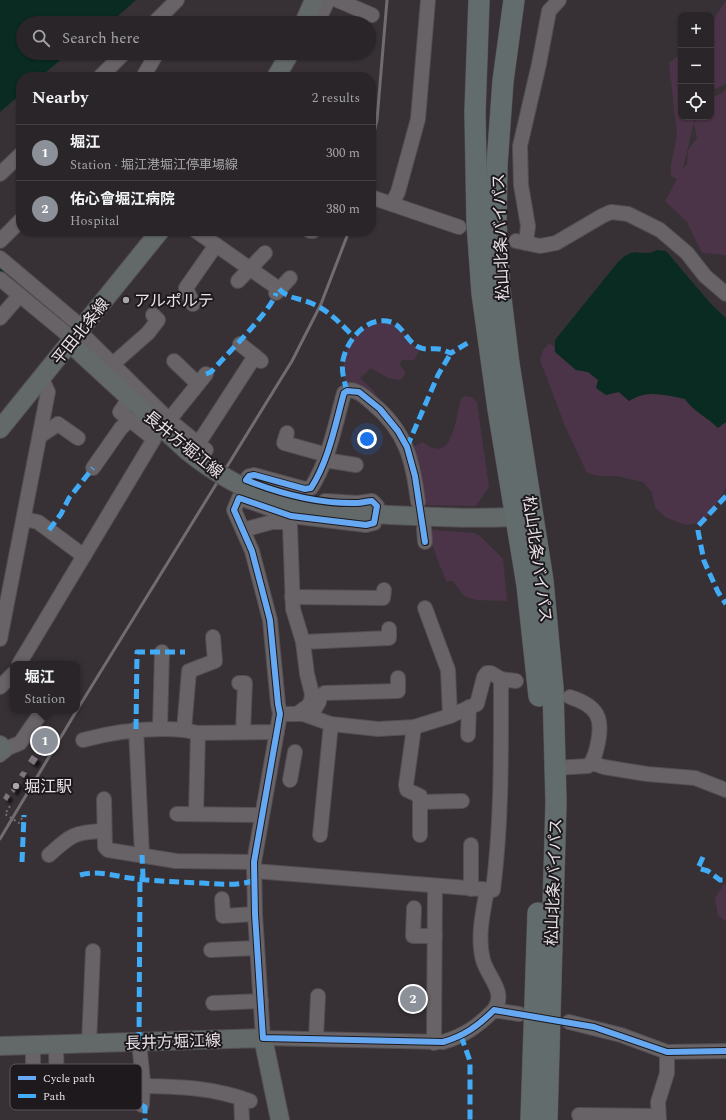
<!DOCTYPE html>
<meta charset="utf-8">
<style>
:root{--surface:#292528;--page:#353134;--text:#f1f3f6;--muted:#a5a5a8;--line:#454245;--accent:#8c9099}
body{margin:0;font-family:Spectral,"Noto Sans JP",serif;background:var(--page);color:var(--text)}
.controls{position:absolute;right:12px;top:12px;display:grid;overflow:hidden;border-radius:8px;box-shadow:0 1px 3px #0004}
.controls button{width:36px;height:36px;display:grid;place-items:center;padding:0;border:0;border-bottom:1px solid var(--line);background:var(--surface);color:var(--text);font:20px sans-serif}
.you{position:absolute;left:367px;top:439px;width:14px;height:14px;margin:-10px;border:3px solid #fff;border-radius:50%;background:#1a73e8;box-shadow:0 0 0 6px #1a73e833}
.badge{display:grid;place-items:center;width:26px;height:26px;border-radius:50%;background:var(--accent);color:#fff;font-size:13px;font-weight:700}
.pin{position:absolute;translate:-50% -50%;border:2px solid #fff;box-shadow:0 1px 4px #0006}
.popup{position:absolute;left:10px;top:661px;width:70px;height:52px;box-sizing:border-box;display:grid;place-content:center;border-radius:8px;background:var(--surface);filter:drop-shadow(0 1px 3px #0005);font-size:13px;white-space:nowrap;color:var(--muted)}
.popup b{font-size:15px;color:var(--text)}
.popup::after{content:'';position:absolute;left:50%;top:100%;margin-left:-8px;border:8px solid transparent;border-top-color:var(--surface)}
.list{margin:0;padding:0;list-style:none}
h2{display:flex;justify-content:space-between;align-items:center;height:52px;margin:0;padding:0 16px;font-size:17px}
h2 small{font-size:13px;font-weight:400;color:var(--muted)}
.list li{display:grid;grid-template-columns:26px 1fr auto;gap:12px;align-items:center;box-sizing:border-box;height:56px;padding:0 16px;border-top:1px solid var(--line)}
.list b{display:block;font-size:15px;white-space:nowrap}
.list p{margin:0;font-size:13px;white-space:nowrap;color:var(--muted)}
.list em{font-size:13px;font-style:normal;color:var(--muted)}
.icon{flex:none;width:22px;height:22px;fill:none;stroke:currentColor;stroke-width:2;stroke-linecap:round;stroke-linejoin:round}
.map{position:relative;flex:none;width:726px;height:1120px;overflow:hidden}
.search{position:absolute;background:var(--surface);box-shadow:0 1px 3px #0004;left:16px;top:16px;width:360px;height:44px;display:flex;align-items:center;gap:10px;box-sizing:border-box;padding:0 14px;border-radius:22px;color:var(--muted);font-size:15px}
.panel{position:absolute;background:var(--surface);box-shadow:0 1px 3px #0004;left:16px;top:72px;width:360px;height:164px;border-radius:16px}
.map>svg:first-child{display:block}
.green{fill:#4b3447}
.water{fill:#092b22}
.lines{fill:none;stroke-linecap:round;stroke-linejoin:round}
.stream{stroke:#092b22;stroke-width:3}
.building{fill:#80747e;filter:url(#shadow)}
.minor-casing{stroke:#534e52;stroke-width:16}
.major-casing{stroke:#534e52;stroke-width:20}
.highway-casing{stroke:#534e52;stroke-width:22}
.path{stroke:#726e72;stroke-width:2;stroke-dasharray:2 3;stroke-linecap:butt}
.minor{stroke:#676366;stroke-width:14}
.major{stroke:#636869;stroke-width:18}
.highway{stroke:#626c6c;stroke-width:21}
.rail{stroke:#706c6f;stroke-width:3}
.major-bridge-casing{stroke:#534e52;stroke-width:20;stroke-linecap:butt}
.major-bridge{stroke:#636869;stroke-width:18}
.quiet{stroke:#42abf6;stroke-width:5;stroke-dasharray:10 5;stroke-linecap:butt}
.cycleway-casing{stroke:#1d191d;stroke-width:8}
.cycleway{stroke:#66a8f1;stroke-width:6}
.poi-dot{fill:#aba4aa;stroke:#1d191d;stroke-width:1.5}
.labels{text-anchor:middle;stroke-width:4;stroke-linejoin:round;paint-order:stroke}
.street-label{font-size:16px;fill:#e9e2e8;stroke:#1d191d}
.poi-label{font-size:16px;fill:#e9e2e8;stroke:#1d191d;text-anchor:start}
.key{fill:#1d191d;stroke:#5a555a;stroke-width:1}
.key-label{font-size:11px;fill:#e9e2e8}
</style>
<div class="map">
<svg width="726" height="1120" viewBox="0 0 726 1120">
<defs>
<filter id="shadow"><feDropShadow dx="3.5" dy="3.5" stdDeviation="1" flood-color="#0009"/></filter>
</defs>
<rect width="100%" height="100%" fill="#373136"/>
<g class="green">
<polygon points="726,0 726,84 711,91 711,24"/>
<polygon points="681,53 681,117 695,117 683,169 687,164 688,150 697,138 694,123 698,117 711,117 711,97 721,94 726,89 726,255 702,253 687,222 665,201 677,179 671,176 671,165 677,134 669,63"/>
<path d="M383,322L391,323L399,328L419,351L414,360H402L400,363L401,367L406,372L401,380L388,378L371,368L360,378L374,391L378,399L347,384C340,370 344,348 355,336C362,328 372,325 383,322Z"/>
<path d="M549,344L554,346L555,352L576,370L588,372L619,392L629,401C647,389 666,395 685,399C693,411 707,417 717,427L726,422V488L712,511L701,523L685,525L665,517L655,507L652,492L643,482L616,476H600L587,473L565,426L540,360L543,350Z"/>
<path d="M465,396L472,397L477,403L489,487L476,506L424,505L410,448L423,442C453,466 455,419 461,399Z"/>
<polygon points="432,530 474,533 480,536 503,559 507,601 476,600 464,596 453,581 446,581 432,545"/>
<polygon points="724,884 726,884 726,921 718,916 715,898"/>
</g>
<g class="water">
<polygon points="0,0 136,0 110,23 23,23 23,53 69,53 40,77 21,77 21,94 0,112"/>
<path d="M657,250L666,251L711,304L726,318V422L718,428C707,417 693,411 685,399C666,395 647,389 629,401L619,392L606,395L596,388L598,380L588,372L576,370L555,352V340L618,262C637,243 641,259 657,250Z"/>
</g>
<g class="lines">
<polyline class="stream" points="0,269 63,322"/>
</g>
<g class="building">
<polygon points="45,729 52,733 45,744 38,740"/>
<polygon points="32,755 38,759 34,765 28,761"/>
<polygon points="22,771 27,773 24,778 19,775"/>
<polygon points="16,781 20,783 14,793 11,790"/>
<polygon points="6,793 10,796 7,801 3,798"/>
</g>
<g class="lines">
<defs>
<g id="minor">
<polyline points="337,0 372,15"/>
<polyline points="309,11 321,15 328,0"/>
<polyline points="154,23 177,0"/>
<polyline points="100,77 124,53"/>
<polyline points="143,77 157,53"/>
<polyline points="0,174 21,154"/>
<polyline points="371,197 459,227"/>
<polyline points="392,204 398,192 418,119 428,0"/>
<polyline points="196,231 279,289"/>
<polyline points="310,231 313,231"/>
<polyline points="0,241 21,220"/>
<polyline points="516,241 540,246 556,243 602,216 611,212 628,214 660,230 687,253 705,276 726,294"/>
<polyline points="526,243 528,226 521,185 520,146 539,64 549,11 559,0"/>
<polyline points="0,258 83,328"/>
<polyline points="0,279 74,340"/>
<polyline points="238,281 265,253"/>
<polyline points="276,293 290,278"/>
<polyline points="193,304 186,288 216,245"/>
<polyline points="0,318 20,295"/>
<polyline points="80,332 169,420 206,450"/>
<polyline points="240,344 261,361"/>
<polyline points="174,361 198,384"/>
<polyline points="114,363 148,333 158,320 153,315"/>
<polyline points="169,420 206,374"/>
<polyline points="287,433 284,443 327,455"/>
<polyline points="40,436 58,424 78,438"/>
<polyline points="198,444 255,356"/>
<polyline points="325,460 356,465"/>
<polyline points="93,468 121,428 130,420"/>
<path d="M262,486L246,480L249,476L254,475L305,489L311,488C329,460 335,425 344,393L350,390C360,391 366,398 373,404C406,431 413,461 418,502"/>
<path d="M325,501L358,503L372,501L377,506L374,523L366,525L291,516L239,498L234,510L252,551L270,620L278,704L280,714L254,862L255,914L263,1038L443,1042C464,1036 478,1026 494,1010L519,1014"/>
<polyline points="24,519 38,522 84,556"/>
<polyline points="424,528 425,542"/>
<polyline points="243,530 272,522 288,522 290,526 293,609 303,642 307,674 312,694 311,701 308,706 297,714"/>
<polyline points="292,597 383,598 384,590"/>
<polyline points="425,608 448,670 450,716"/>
<polyline points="0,639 48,392 42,379"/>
<polyline points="303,642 389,638 389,629"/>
<polyline points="19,664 154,439 120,412 129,399"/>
<polyline points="239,683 245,683 243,732"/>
<polyline points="0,687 13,674"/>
<polyline points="314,710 319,702 319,697 325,693 398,691 398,678"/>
<polyline points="280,714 303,714 331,724 378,729 414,727 450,716 477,704 484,677 487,673 491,673 501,679 516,681"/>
<polyline points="414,727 406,785 407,790 420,796 420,835"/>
<polyline points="160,728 162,652"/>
<polyline points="136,729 142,855"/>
<polyline points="198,733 184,730 189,671 215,661 213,637"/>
<polyline points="468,735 469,707"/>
<path d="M83,740C117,731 149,727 184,730"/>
<polyline points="0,755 3,750 20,743 43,710"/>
<polyline points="592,763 604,767 647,774 695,778 726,790"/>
<path d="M555,768L588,766C594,761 595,754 597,747C604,718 598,706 570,697"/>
<polyline points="290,780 295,752"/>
<polyline points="104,799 105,847 108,850 176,861 254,862"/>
<polyline points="421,802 462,801"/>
<polyline points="177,814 262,815"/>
<polyline points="196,814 198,733 277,732"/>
<polyline points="320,835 331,724"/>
<path d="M49,855C71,835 74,832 104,831"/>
<path d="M254,871L493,890C502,820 501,750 501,679"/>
<polyline points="471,889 471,845"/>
<path d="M487,890C483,912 477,937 483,960C488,978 507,992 494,1010"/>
<polyline points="222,899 223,916 255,914"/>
<polyline points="414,908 413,936 435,936"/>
<polyline points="211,950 257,948"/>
<polyline points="213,1003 261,1001"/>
<polyline points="569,1022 621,1035 667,1052 726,1051"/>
<polyline points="316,1038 318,996"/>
<path d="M139,1042L143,1081L147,1086C186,1087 213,1088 250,1101"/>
<polyline points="89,1043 93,951"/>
<polyline points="434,1043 435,886"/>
<polyline points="33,1044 33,1076"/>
<polyline points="56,1044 57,1099"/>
<polyline points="241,1098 242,1120"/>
<polyline points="142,1105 143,1084"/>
<polyline points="579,1115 658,1116"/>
<polyline points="659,1120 658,1102 667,1073 667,1052"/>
</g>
<g id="major">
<polyline points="304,23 314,0"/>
<polyline points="276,77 290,53"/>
<polyline points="71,344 186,450"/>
<polyline points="0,429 160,231"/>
<path d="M253,491C307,510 357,514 414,516C452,518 490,519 529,516"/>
<polyline points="0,745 3,750"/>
<polyline points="0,1046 263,1038 280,1120"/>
</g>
<g id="highway">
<polyline points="479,0 475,112 477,223 482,293 498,409 527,585 539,696"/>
<polyline points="514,0 503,81 497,165 496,223 500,290 509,364 543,581 553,688 556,802 547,1120"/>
<polyline points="531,1120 538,913"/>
</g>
</defs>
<use href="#minor" class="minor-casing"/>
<use href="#major" class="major-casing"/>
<use href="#highway" class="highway-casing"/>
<polyline class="path" points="10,806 5,814 19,823 24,815"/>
<use href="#minor" class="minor"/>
<use href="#major" class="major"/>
<use href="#highway" class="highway"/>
<g class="rail">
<polyline points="371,146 377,120 387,0"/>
<polyline points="77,710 292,361 321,304 349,231"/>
<polyline points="0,839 77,710"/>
</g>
<defs>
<path id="major-bridge" d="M186,450C207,467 228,481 253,491"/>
</defs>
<use href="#major-bridge" class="major-bridge-casing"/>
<use href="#major-bridge" class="major-bridge"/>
<g class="quiet">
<path d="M279,289C288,299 300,298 311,303C328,310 340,323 353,336"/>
<path d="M206,374L211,372C225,356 272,310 276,293"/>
<path d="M347,391C344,381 341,370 343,360C347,340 367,315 391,322C404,326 407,344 421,348C426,350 433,348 439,349C443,349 447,352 451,353L469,342"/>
<polyline points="407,447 438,375 451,353"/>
<polyline points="726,496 698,526 698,531 704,561 718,592 726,604"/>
<polyline points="49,530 61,514 69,498 93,468"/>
<polyline points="136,729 137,652 185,652"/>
<polyline points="703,857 698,868 708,871 720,880 726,880"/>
<polyline points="22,862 24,815"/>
<path d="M80,875C95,871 108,874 123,877C149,881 175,882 202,883C219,884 236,886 253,881"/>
<polyline points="461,1036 470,1061 470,1120"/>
<polyline points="139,1042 140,878 143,876 142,855"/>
<polyline points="142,1105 145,1107 145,1120"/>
</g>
<defs>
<path id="cycleway" d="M425,542L415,476L407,447L398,431L380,409L359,392L347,391L344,393C335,425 329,460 311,488L305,489L254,475L249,476L246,480C281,494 319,504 357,503C362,503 367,501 372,501L377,506L374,523L366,525L291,516L239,498L234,510L252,551L270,620L278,704L280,714L254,862L255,914L263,1038L443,1042C464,1036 478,1026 494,1010L594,1027L667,1052L726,1051"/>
</defs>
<use href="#cycleway" class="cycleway-casing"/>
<use href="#cycleway" class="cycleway"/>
</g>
<g class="poi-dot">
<circle cx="126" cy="300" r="4"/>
<circle cx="16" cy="786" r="4"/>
</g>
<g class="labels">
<g class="street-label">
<text transform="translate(500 237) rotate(-92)" y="6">松山北条バイパス</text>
<text transform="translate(80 331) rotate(-51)" y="6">平田北条線</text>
<text transform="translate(184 444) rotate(39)" y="6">長井方堀江線</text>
<text transform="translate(538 559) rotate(82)" y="6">松山北条バイパス</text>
<text transform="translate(553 882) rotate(-88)" y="6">松山北条バイパス</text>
<text transform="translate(173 1041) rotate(-2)" y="6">長井方堀江線</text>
</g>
<g class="poi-label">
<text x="134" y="306">アルポルテ</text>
<text x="24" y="792">堀江駅</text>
</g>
</g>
<rect x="10" y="1064" width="132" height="46" rx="6" class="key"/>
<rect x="18" y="1076" width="18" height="4" fill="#66a8f1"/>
<rect x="18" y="1094" width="18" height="4" fill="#42abf6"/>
<g class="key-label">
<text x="43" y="1082">Cycle path</text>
<text x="43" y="1100">Path</text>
</g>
</svg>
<div class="controls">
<button>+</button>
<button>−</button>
<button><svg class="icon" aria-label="locate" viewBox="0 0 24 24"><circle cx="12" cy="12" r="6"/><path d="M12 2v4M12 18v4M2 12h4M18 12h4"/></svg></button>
</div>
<div class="you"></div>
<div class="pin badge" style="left:45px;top:741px">1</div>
<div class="popup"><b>堀江</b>Station</div>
<div class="pin badge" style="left:413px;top:999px">2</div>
<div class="search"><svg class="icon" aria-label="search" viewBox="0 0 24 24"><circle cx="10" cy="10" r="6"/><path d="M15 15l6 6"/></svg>Search here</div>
<section class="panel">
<h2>Nearby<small>2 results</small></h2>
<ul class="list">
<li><span class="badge">1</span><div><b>堀江</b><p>Station · 堀江港堀江停車場線</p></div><em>300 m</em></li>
<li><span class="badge">2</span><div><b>佑心會堀江病院</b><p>Hospital</p></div><em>380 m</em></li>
</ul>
</section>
</div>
